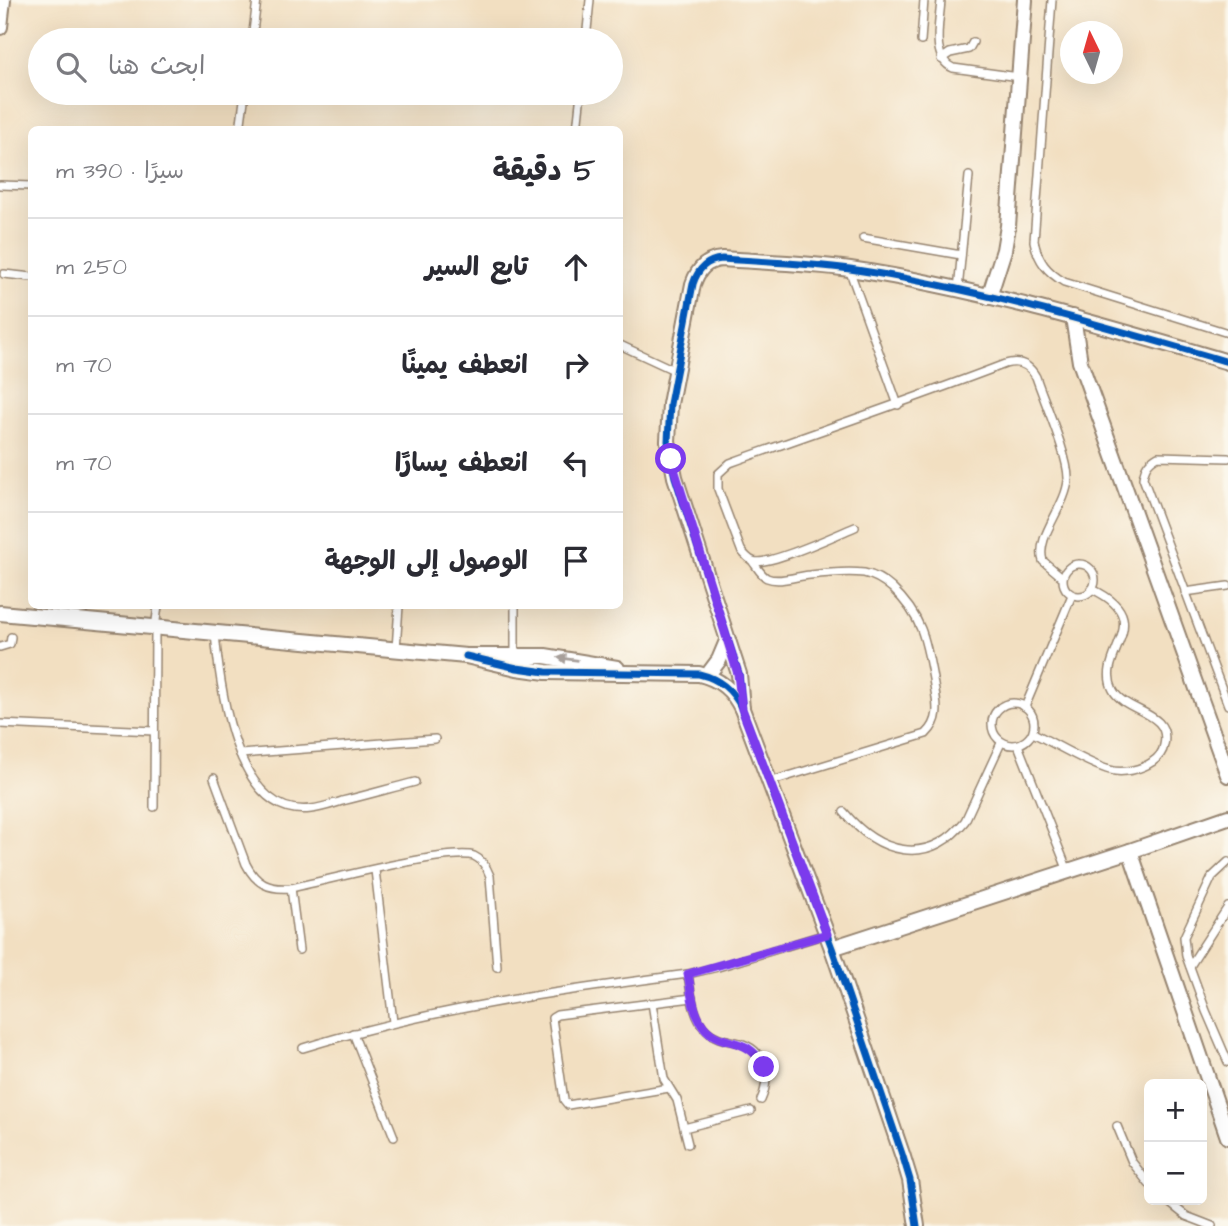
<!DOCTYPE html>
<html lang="ar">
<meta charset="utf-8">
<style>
:root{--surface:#fff;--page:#f7f7f7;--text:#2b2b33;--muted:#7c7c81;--line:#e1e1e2}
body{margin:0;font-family:"Architects Daughter","Playpen Sans Arabic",sans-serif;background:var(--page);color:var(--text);direction:rtl}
.controls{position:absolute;right:21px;bottom:21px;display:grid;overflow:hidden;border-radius:10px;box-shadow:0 7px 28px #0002}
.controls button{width:63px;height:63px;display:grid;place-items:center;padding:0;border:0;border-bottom:2px solid var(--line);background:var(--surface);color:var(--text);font:35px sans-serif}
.compass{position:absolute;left:1060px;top:21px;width:63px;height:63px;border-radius:50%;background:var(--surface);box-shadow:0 7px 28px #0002;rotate:355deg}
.stop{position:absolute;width:21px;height:21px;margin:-16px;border:5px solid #7c3aed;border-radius:50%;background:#fff}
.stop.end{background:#7c3aed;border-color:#fff;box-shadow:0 2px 7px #0008}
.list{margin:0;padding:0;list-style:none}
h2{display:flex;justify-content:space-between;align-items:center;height:91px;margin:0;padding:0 28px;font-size:30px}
h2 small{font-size:23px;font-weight:400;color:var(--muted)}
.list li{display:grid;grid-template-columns:46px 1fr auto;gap:21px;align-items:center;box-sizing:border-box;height:98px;padding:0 28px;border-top:2px solid var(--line)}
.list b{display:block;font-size:26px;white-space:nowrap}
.list em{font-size:23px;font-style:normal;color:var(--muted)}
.icon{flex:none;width:38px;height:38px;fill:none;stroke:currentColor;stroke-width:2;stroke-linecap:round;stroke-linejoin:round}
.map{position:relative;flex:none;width:1228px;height:1226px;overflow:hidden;direction:ltr}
.search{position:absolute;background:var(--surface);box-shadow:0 7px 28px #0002;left:28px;top:28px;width:595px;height:77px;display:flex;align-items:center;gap:18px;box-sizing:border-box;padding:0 24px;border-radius:38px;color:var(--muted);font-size:26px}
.panel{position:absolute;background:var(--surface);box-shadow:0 7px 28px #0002;left:28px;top:126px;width:595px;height:483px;border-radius:10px;direction:rtl}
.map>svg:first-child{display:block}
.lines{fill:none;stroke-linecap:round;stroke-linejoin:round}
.service-casing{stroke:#968470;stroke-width:10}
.minor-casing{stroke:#968470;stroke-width:18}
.service{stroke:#fff;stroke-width:7}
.minor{stroke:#fff;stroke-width:14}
.cycleway-casing{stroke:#fbf7ec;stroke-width:11}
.cycleway{stroke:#0057b8;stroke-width:7}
.oneway{fill:#a79f9a}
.route{stroke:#7c3aed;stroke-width:9}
</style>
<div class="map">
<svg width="1228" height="1226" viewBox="0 0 1228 1226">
<rect width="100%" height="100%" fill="#fbf7ec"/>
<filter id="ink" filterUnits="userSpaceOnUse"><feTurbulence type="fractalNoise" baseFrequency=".0143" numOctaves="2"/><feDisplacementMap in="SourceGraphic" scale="14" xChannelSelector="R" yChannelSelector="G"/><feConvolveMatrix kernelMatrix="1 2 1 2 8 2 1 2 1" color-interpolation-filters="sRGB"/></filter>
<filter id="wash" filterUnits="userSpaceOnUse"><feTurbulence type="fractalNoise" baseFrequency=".00686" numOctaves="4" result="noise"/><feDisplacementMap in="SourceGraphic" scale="28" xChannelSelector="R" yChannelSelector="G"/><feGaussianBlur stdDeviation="1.57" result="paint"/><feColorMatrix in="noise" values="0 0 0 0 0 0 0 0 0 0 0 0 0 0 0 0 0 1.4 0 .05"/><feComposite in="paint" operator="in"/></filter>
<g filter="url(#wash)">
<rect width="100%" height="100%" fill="#f2dfc1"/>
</g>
<g filter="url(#ink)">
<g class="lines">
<defs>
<g id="service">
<path d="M941,0C940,21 930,58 953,68L1019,77"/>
<path d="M1052,0L1034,241C1038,261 1047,272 1064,282L1228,333"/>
<polyline points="252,40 257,0"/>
<polyline points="586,40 590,0"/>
<polyline points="921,41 924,0"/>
<polyline points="941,59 950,53 969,49 973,42"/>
<polyline points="240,130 245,93"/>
<polyline points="577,130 581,93"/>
<polyline points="0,185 32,186"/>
<polyline points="863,238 961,255"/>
<polyline points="849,269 898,405"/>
<polyline points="4,274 32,277"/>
<polyline points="958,290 969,176"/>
<polyline points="620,345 676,371"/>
<path d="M1228,458L1158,456C1148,462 1145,466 1143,478L1228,705"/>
<path d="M855,527C838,534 767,567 753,561C748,559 744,554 741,550L718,489V474L730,463C822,430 914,399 1005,364C1019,360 1029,364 1036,377C1044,401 1069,457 1068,480C1066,507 1035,537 1043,561L1062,577"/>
<path d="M753,562C757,567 761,575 767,578C779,583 797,576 810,575C827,573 846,571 864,573C874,575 884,581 892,588C922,616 926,640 933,679C936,700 943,718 926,734L769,782"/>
<circle cx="1079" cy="580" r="16"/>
<polyline points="1185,592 1228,586"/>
<path d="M215,634C220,686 235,819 311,809C322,808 332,804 342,801C367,795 391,788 415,782"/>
<polyline points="0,647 10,644 11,637"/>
<polyline points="396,649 399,606"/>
<polyline points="515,655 515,606"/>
<circle cx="1013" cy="724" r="21"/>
<polyline points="1025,707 1072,595"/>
<polyline points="0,724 154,731"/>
<path d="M1033,733C1054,743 1090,765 1110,770C1123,774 1142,769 1152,762C1158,758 1163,752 1164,745C1172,711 1125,713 1113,690C1094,653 1160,621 1092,589"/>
<polyline points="1018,745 1068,871"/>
<polyline points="240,754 435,739"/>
<path d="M214,778L246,864C256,884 269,890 291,888C324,881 449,848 474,856C483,860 487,868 490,876L497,967"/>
<polyline points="154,807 155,628 158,606"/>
<path d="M844,812C878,853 927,868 965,821L1001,743"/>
<polyline points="1228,862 1212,877 1184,937 1186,956 1206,1011 1228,1062"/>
<polyline points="375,870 393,1022"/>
<polyline points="291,888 299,950"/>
<polyline points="1190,966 1228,907"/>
<path d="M688,974C691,992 692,1017 707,1031C717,1040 730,1040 743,1044C767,1053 770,1080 761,1100"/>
<polyline points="652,1003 664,1079 677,1100 688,1144"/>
<polyline points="353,1033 394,1137"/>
<path d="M303,1048C428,1009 558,991 688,974L718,967L826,934"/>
<polyline points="669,1088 568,1105 564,1100 552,1018 557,1015 692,998"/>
<polyline points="1117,1126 1132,1162 1149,1184"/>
<polyline points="684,1128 751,1111"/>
<polyline points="1166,1200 1186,1216 1212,1226"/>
</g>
<g id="minor">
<polyline points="0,27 3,0"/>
<polyline points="989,297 1004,250 1008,226 1025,0"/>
<polyline points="1073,317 1080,362 1228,775"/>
<polyline points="0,613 466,656 545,656 617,668"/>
<path d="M466,656L517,668L546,672L699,674C720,679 733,690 742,709L832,948L903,1157L910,1180L917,1226"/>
<polyline points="707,676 719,660 727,641"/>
<path d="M742,709L739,674L675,477L668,441L670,404L693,284C698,269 706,260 722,259C765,262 808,263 850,269C978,288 1104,326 1228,362"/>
<polyline points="1130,851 1228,1137"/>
<polyline points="832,948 1130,851 1228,817"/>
</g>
</defs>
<use href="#service" class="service-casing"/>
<use href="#minor" class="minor-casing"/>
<use href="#service" class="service"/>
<use href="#minor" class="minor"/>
<defs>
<g id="cycleway">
<path d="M466,656L517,668L546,672L699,674C720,679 733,690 742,709L832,948L903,1157L910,1180L917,1226"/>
<path d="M742,709L739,674L675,477L668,441L670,404L693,284C698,269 706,260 722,259C765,262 808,263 850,269C978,288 1104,326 1228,362"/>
</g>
</defs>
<use href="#cycleway" class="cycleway-casing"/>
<use href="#cycleway" class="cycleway"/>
</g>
<defs><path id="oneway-solid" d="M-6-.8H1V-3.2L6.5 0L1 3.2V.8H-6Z" transform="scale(1.75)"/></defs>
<use class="oneway" href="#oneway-solid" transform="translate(568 659) rotate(-173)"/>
</g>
<g class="lines" filter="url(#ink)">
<path class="route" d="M671,459L738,674L742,709L827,934L688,974C691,989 692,1008 700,1021C717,1051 746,1031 764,1067"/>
</g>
</svg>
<div class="controls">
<button>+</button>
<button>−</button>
</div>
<svg class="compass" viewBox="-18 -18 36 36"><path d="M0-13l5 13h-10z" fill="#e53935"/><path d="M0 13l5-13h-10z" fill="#7c7c81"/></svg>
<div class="stop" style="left:671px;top:459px"></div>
<div class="stop end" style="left:764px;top:1067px"></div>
<div class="search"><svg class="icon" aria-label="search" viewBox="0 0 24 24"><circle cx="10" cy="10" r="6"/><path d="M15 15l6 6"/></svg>ابحث هنا</div>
<section class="panel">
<h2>5 دقيقة<small>سيرًا · 390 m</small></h2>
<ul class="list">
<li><svg class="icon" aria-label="ahead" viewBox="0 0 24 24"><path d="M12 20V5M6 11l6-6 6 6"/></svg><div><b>تابع السير</b></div><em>250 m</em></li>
<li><svg class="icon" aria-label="right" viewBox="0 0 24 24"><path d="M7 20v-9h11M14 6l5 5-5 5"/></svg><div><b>انعطف يمينًا</b></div><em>70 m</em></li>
<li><svg class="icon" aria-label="left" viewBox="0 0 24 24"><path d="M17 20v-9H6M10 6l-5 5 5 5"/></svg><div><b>انعطف يسارًا</b></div><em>70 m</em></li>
<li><svg class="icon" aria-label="arrive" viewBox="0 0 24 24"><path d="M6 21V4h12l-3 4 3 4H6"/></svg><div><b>الوصول إلى الوجهة</b></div></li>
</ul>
</section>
</div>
